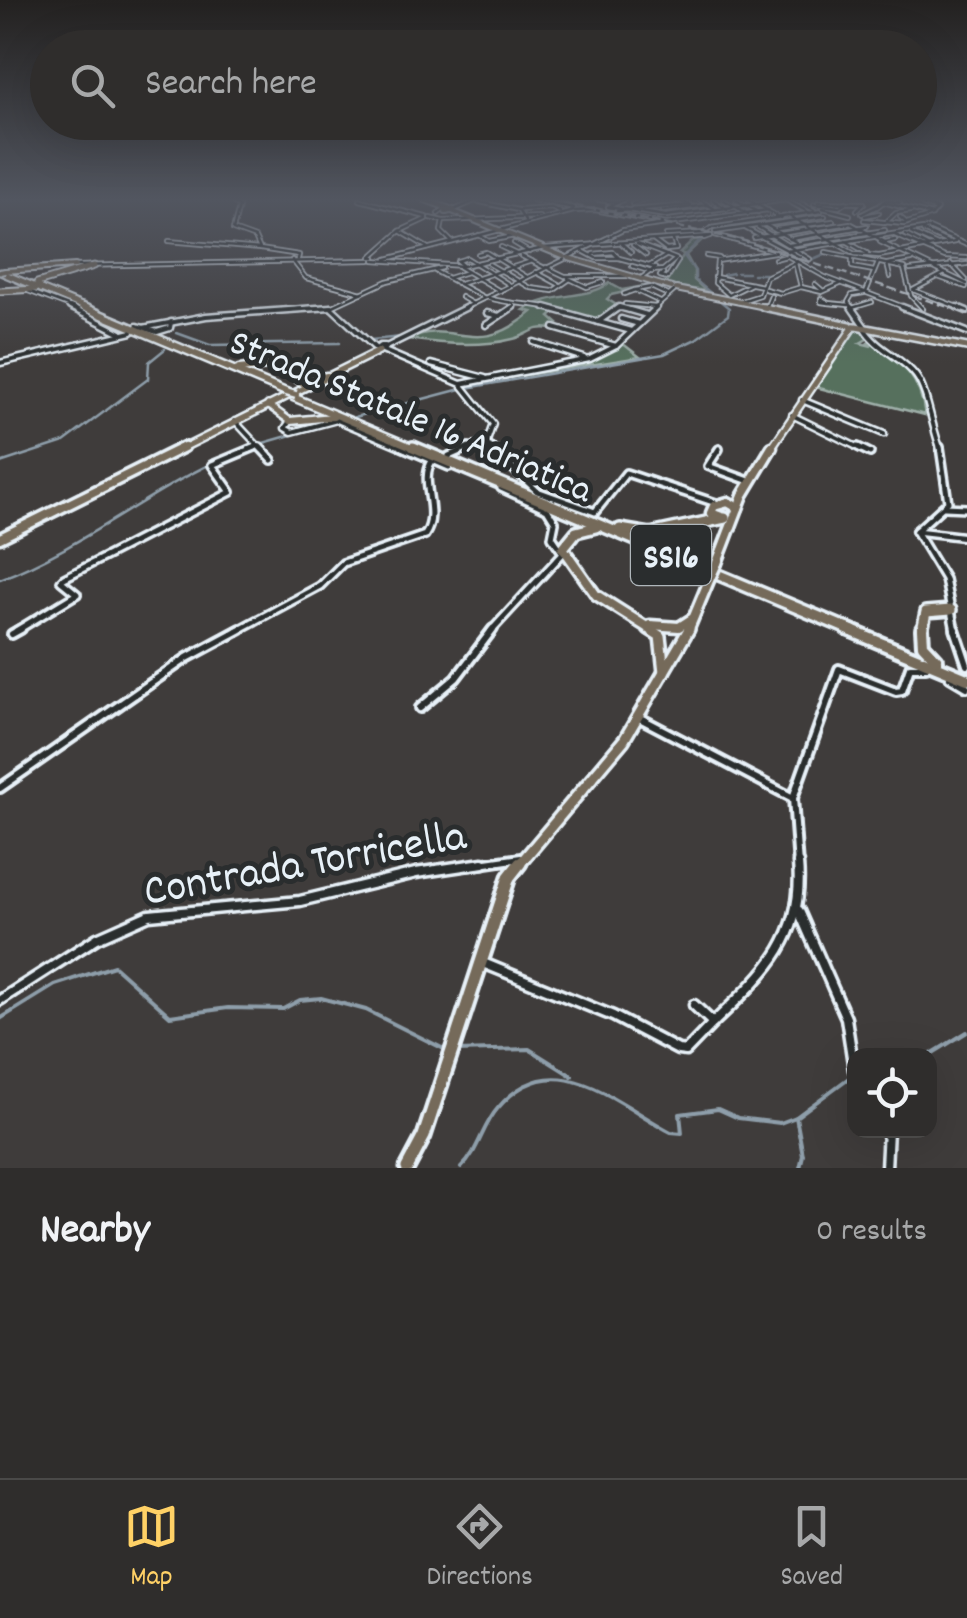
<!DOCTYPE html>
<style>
:root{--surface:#2f2d2c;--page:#373534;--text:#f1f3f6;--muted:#a7a8a9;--line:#4a4948;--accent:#ffd166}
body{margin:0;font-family:Dekko,sans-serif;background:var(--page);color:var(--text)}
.controls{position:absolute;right:30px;bottom:30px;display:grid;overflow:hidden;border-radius:20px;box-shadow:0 10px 40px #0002}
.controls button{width:90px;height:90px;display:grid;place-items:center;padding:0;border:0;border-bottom:2px solid var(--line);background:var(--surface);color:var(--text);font:50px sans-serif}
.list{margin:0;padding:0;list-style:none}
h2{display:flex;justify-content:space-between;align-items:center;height:130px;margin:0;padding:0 40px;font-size:42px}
h2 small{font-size:32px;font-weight:400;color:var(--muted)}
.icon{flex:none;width:55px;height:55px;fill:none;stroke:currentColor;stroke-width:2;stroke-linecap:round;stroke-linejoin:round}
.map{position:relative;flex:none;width:967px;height:1168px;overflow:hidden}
.search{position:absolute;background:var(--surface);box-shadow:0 10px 40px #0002;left:30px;right:30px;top:30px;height:110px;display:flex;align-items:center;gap:25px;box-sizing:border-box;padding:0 35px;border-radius:55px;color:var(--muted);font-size:38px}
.sheet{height:310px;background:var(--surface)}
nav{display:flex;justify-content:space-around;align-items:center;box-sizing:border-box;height:140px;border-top:2px solid var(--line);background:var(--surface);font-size:28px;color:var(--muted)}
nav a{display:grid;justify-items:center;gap:5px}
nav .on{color:var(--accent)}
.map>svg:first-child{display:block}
.green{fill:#566f5d;stroke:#9fb0aa;stroke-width:2.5}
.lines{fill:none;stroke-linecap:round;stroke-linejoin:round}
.stream-far1{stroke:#8e9eaa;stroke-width:2.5}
.stream{stroke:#8e9eaa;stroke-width:4}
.minor-tunnel{stroke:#585757;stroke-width:2.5;stroke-dasharray:2.5 1;stroke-linecap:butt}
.minor-far4-casing{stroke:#e8f1f8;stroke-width:6}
.minor-far3-casing{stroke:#e8f1f8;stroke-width:9}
.minor-far2-casing{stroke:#e8f1f8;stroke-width:12}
.minor-far1-casing{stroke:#e8f1f8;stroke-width:14}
.minor-casing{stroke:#e8f1f8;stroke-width:15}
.major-far4-casing{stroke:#e8f1f8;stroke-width:8}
.major-far3-casing{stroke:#e8f1f8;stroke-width:10}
.major-far2-casing{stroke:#e8f1f8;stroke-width:15}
.major-far1-casing{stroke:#e8f1f8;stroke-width:16}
.major-casing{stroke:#e8f1f8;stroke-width:19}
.highway-far3-casing{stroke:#e8f1f8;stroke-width:9}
.highway-far2-casing{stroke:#e8f1f8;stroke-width:11}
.highway-far1-casing{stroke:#e8f1f8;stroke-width:16}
.highway-casing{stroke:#e8f1f8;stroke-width:18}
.minor-far4{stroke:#2a2d2e;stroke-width:2.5}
.minor-far3{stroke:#2a2d2e;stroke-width:4}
.minor-far2{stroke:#2a2d2e;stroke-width:5}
.minor-far1{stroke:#2a2d2e;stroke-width:6}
.minor{stroke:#2a2d2e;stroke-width:8}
.major-far4{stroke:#746a5a;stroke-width:4}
.major-far3{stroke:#746a5a;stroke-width:5}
.major-far2{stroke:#746a5a;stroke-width:8}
.major-far1{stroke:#746a5a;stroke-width:9}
.major{stroke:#746a5a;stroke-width:11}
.highway-far3{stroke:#746a5a;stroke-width:5}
.highway-far2{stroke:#746a5a;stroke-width:6}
.highway-far1{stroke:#746a5a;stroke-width:9}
.highway{stroke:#746a5a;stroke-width:10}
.rail{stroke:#e8f1f8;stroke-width:2.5;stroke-dasharray:9 4;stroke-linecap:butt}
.major-bridge-far1-casing{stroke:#e8f1f8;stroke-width:8;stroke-linecap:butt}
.major-bridge-casing{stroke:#e8f1f8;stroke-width:15;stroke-linecap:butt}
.highway-bridge-casing{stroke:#e8f1f8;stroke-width:11;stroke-linecap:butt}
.major-bridge-far1{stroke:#746a5a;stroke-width:4}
.major-bridge{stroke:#746a5a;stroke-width:8}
.highway-bridge{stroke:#746a5a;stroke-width:6}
.labels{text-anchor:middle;stroke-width:10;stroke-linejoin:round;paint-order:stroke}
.shield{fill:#2a2d2e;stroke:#afb6bb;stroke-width:2.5}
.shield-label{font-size:35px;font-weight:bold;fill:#e8f1f8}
.street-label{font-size:38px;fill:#e8f1f8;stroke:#2a2d2e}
.near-street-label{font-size:45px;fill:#e8f1f8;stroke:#2a2d2e}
</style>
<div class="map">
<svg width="967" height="1168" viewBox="0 0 967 1168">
<rect width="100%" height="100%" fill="#3f3c3b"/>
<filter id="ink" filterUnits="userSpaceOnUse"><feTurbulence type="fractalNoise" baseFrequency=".01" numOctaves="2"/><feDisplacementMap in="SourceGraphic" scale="20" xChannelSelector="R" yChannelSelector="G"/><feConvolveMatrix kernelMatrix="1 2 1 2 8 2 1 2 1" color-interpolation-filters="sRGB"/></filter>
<g filter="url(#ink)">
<g class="green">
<path d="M703,239L686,255L694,270V280L706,291L661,284L611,295L607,299L618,306L597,320L560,309L550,317L558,324L551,329C535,325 528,336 513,339C482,347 440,344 408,339C453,317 475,361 532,312L524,310C550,292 590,299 609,283L622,290L667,282L684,254L680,253L694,240Z"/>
<path d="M855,327L861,328L867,339L860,343L872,346L868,343L872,340C902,361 921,379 925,415L815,387Z"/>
<polygon points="622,343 640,357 464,385 597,358"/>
</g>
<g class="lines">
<g class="stream-far1">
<polyline points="700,240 684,256 695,271 695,280 714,296"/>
<polyline points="811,260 827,253"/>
<polyline points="737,273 748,273"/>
<polyline points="753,274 771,274"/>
<polyline points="723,275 733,273"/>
<polyline points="177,333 210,345 340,343"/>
<polyline points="371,340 402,337"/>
<polyline points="355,417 461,389 664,354 696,339 728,315 729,308 718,299"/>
<polyline points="260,444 305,431"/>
<polyline points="0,463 64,442 148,379 149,362 165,349"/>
<path d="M0,579C84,547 152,488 234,453"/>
</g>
<g class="stream">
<polyline points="0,1019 55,985 114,966 170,1016 228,1008 283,1009 300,1000 321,998 366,1010 448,1051"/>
<polyline points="456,1051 529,1049 572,1076"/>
<polyline points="928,1056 967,1032"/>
<path d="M461,1168C479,1151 482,1126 498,1108C554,1042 614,1102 671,1132L682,1133L680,1114L718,1109L738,1118L780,1123L796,1117"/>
<polyline points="800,1168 803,1155 796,1117 854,1074"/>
</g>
<polyline class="minor-tunnel" points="897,200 903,202"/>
<defs>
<g id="minor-far4">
<polyline points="231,200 239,207 233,230 255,238 260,249 299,255 298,259"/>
<polyline points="360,200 426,217"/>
<polyline points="533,200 574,208"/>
<polyline points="599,200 616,202"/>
<polyline points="623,200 608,207 666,216 786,200"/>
<polyline points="700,200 715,209"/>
<polyline points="713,200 727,209"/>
<polyline points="724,200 748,214"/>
<polyline points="736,200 758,212"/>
<polyline points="749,200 781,218"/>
<polyline points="786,200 810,213"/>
<polyline points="795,200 814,210"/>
<polyline points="913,200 921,200"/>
<polyline points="926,200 937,209 932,215"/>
<polyline points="475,201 518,210 525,221"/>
<polyline points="818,202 864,203"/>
<polyline points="883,202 932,215"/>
<polyline points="632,204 644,200"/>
<polyline points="814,204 839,207 846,202"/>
<polyline points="923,205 935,209"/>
<polyline points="877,207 886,200 900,203"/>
<polyline points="823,208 850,215"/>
<polyline points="454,210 475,201"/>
<polyline points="520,210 551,208 560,212"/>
<polyline points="857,210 864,203"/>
<polyline points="617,211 691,205 676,200"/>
<polyline points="663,211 707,205"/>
<polyline points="438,214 443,210"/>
<polyline points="862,214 876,207"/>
<polyline points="789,216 855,254 879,256 955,242"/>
<polyline points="865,216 879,213"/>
<polyline points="900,217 907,223"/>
<polyline points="430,218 443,221 441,231 452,242"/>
<polyline points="864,220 904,224 932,215"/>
<polyline points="443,221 539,217"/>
<polyline points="885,223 896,213 911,211"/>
<polyline points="766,225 796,242"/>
<polyline points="758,227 810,259"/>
<polyline points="745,228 800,257"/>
<polyline points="777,229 833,221"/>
<polyline points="400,231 428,248"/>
<polyline points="923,231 949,243"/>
<polyline points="715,232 825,216"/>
<polyline points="911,233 937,245"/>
<polyline points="479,235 489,241 514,236"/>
<polyline points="666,235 704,233 711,228 821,211"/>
<polyline points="715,235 784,254 825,277 909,309"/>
<polyline points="895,235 945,257 967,258"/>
<polyline points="906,235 929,247"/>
<polyline points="754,238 850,223 885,242 895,240"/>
<polyline points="790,239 867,226"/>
<polyline points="169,241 260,249"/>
<polyline points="654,241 666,250 676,249 673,240"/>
<polyline points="846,241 867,253"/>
<polyline points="880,242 967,284"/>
<polyline points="514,243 529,252"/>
<polyline points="622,244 631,252"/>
<polyline points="637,244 676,259 663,270 652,271"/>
<polyline points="633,245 646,255"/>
<polyline points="789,245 885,230"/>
<polyline points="501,247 516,254"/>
<polyline points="583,251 596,258 619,258 613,252 593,254"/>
<polyline points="787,251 929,228 967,245"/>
<polyline points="826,252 905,268"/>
<polyline points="478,254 486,252 527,277"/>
<polyline points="521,256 545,268"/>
<polyline points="706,256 719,258"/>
<polyline points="375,257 371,257 400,231 426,219"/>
<polyline points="568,257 623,230 768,210"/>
<polyline points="619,258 649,266 667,255"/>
<polyline points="852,258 852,267 874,271"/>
<polyline points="387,259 574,211 595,210 666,224"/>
<polyline points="775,259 786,256"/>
<polyline points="292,260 306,278 362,293"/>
<polyline points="374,260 463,266 544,248 711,236 705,238"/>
<polyline points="795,263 801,287"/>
<polyline points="489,264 531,288 553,291 570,279"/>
<polyline points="951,264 966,280"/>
<polyline points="462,265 457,261 467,258 510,285"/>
<polyline points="75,266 370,260"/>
<polyline points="632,266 652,272"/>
<polyline points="459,267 500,291"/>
<polyline points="546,267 565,276 632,276"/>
<polyline points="904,269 911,296 923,309"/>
<polyline points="910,270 967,264"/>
<polyline points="435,271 485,298"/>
<polyline points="536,272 560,285"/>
<polyline points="663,273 660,276 667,278 678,261"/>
<polyline points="943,274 913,290 963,309"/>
<polyline points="715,277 763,286"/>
<polyline points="890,277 887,264 912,260"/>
<polyline points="938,277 966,287"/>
<polyline points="448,278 467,272"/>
<polyline points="568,278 587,287 603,282"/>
<polyline points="640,279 655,268 649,266"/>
<polyline points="460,284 532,261"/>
<polyline points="751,284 729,295 715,283 717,261 774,252"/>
<polyline points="815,284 822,290"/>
<polyline points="801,287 822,292 840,284"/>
<polyline points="765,289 781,293 801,287"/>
<polyline points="28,291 76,309"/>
<polyline points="866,292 878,263"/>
<polyline points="624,294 635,290"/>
<polyline points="461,297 473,304"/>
<path d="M489,298C512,305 531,303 554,309"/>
<polygon points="821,298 828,303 821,302"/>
<polyline points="660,302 635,290 651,287 668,295"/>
<polyline points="738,302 760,295 766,277 797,262"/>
<polyline points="828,303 849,305"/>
<polyline points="625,304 656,307"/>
<polyline points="766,308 771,296"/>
<polyline points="852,308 872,302"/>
<polyline points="296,309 331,307 387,281 442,268"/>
<polyline points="462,309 565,259"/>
<polyline points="509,309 514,306"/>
<polyline points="616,309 628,309"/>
<polyline points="654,309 674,291"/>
<polyline points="853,309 848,302 852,295 864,293"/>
</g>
<g id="minor-far3">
<polyline points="70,307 121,333"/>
<polyline points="331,307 375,348"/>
<polyline points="545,307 631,331"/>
<polyline points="851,307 865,327"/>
<polyline points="902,307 967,332"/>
<polyline points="957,307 967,311"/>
<polyline points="487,313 499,316"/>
<polyline points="621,319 639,324"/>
<polyline points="598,322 619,307 647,315"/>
<polyline points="486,325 513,307"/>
<polyline points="137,326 157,332 170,328 171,322"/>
<polyline points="143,328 206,316 331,307"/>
<polyline points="554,328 616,346"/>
<path d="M864,328C876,349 902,357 916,376C928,392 932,429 941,450"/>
<polyline points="534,342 584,358"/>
<polygon points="380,346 385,346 386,348 376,349"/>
<polyline points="386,347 467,307"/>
<polyline points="382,350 461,384 590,359 616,346 657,307"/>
<polyline points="0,363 132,332"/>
<polyline points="431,364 485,378"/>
<polyline points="461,384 493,424 486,444 492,450"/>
<polyline points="802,400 884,434"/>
<polyline points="792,415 863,450"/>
<polyline points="235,421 262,450"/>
<polyline points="290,421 285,428 292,432 337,420 408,450"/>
<polyline points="249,450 258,446"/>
<polyline points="463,450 484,441"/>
</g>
<g id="minor-far2">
<polyline points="260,447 272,460"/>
<polyline points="402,447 449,467"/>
<polyline points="490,447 537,491 595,512 626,473 716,503"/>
<polyline points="858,447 870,453"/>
<polyline points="940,447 948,502 916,531 945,579 955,631"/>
<polyline points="719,449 708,466 752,482"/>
<polyline points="449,456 469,447"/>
<polyline points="945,507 967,508"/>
<polyline points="916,531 967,537"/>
<polyline points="16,631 77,594 61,581 64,578 231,492 212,465 255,447"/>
<path d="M236,631L320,586L343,563L425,535C441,511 418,482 432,461"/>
<polyline points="491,631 563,553 552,537 555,522 547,509 501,488"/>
</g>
<g id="minor-far1">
<polyline points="955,629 967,665"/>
<polyline points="12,634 21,629"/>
<polyline points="950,677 967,687"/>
<polyline points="420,708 456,678 493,629"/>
<polyline points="638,717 793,798 839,669 896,691 902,690 910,667 926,667"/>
<polyline points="0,788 187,658 241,629"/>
<polyline points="793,798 798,866"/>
<polyline points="466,866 521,858"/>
</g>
<g id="minor">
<polyline points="799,911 846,1018 854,1070"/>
<polyline points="483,963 613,1016 678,1050 686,1051 713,1023"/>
<polyline points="0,1000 97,938 149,915 300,901 416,873 483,863"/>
<path d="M694,1005L713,1023C764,974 805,939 798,863"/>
<polyline points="886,1168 888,1130"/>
</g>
<g id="major-far4">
<polyline points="425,200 448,208"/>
<polygon points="444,208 454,210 446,212"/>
<polyline points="452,211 565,257"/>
<polyline points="569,258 672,288"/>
<polyline points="5,271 75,266"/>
<polyline points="676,289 775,309"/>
</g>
<g id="major-far3">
<polyline points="763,307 850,325"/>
<polyline points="856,326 967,347"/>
<polyline points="268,405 290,421"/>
<polyline points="179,450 379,351"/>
<polyline points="770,450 854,326"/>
</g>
<g id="major-far2">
<polyline points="724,518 711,513 714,506 728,502 738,508"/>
<polyline points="0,538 184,447"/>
<polyline points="563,548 596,595 653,631"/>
<polyline points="717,563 743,495 772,447"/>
<polyline points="650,625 679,627 693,618"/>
<polyline points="688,631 710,578"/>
</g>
<g id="major-far1">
<polyline points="649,629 660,636 664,672"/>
<polyline points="518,866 624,740 689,629"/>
</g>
<polyline id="major" points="407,1168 424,1136 509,877 520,863"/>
<g id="highway-far3">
<polyline points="0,272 89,309"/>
<polyline points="41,289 37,283 94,266"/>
<polyline points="0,291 36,289"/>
</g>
<g id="highway-far2">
<polyline points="83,307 286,392"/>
<polyline points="239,369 278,365 307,386"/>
<polyline points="301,381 327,376"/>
<polyline points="293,397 419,450"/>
<polyline points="290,421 333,417"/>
</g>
<g id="highway-far1">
<polyline points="413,447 853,631"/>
<polyline points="620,529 650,534 725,518"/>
<polyline points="563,548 576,532 596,527"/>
<polyline points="922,631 926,612 951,610"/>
</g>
<g id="highway">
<polyline points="847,629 967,679"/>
<polyline points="922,629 923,645 937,660"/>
</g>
</defs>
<use href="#minor-far4" class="minor-far4-casing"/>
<use href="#minor-far3" class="minor-far3-casing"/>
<use href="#minor-far2" class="minor-far2-casing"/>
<use href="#minor-far1" class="minor-far1-casing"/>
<use href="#minor" class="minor-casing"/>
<use href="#major-far4" class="major-far4-casing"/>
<use href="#major-far3" class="major-far3-casing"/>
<use href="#major-far2" class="major-far2-casing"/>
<use href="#major-far1" class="major-far1-casing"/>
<use href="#major" class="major-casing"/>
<use href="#highway-far3" class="highway-far3-casing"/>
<use href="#highway-far2" class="highway-far2-casing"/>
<use href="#highway-far1" class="highway-far1-casing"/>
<use href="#highway" class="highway-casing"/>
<use href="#minor-far4" class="minor-far4"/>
<use href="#minor-far3" class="minor-far3"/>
<use href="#minor-far2" class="minor-far2"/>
<use href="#minor-far1" class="minor-far1"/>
<use href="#minor" class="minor"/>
<use href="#major-far4" class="major-far4"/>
<use href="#major-far3" class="major-far3"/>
<use href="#major-far2" class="major-far2"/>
<use href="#major-far1" class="major-far1"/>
<use href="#major" class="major"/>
<use href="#highway-far3" class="highway-far3"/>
<use href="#highway-far2" class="highway-far2"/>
<use href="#highway-far1" class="highway-far1"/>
<use href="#highway" class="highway"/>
<polyline class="rail" points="549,200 741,240 967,313"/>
<defs>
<polyline id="major-bridge-far1" points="0,272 5,271"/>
<polyline id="major-bridge" points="710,578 717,563"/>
<polyline id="highway-bridge" points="286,392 296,395"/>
</defs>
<use href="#major-bridge-far1" class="major-bridge-far1-casing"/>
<use href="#major-bridge" class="major-bridge-casing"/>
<use href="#highway-bridge" class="highway-bridge-casing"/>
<use href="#major-bridge-far1" class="major-bridge-far1"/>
<use href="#major-bridge" class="major-bridge"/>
<use href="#highway-bridge" class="highway-bridge"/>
</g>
</g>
<linearGradient id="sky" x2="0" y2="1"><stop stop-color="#232120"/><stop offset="0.55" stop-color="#525660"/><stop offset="1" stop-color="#525660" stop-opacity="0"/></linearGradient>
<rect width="967" height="363" fill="url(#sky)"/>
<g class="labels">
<rect class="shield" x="631" y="525" width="80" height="60" rx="8"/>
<g class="shield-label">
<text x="671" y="567">SS16</text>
</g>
<g class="street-label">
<text transform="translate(412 414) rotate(23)" y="13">Strada Statale 16 Adriatica</text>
</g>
<g class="near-street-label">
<text transform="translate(304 860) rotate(-10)" y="16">Contrada Torricella</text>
</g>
</g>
</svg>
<div class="controls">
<button><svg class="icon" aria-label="locate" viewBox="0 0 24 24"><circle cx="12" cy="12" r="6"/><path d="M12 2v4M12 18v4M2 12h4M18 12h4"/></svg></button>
</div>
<div class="search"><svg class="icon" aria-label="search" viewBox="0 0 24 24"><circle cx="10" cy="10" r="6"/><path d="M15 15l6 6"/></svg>Search here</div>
</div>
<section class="sheet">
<h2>Nearby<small>0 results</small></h2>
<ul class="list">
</ul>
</section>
<nav>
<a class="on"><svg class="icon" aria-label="map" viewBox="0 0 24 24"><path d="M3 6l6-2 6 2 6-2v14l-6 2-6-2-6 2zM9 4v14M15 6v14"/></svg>Map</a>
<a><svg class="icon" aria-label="directions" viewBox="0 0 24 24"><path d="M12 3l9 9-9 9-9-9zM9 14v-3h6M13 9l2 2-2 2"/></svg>Directions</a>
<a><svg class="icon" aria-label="saved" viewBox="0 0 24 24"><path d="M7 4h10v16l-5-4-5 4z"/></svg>Saved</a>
</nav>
